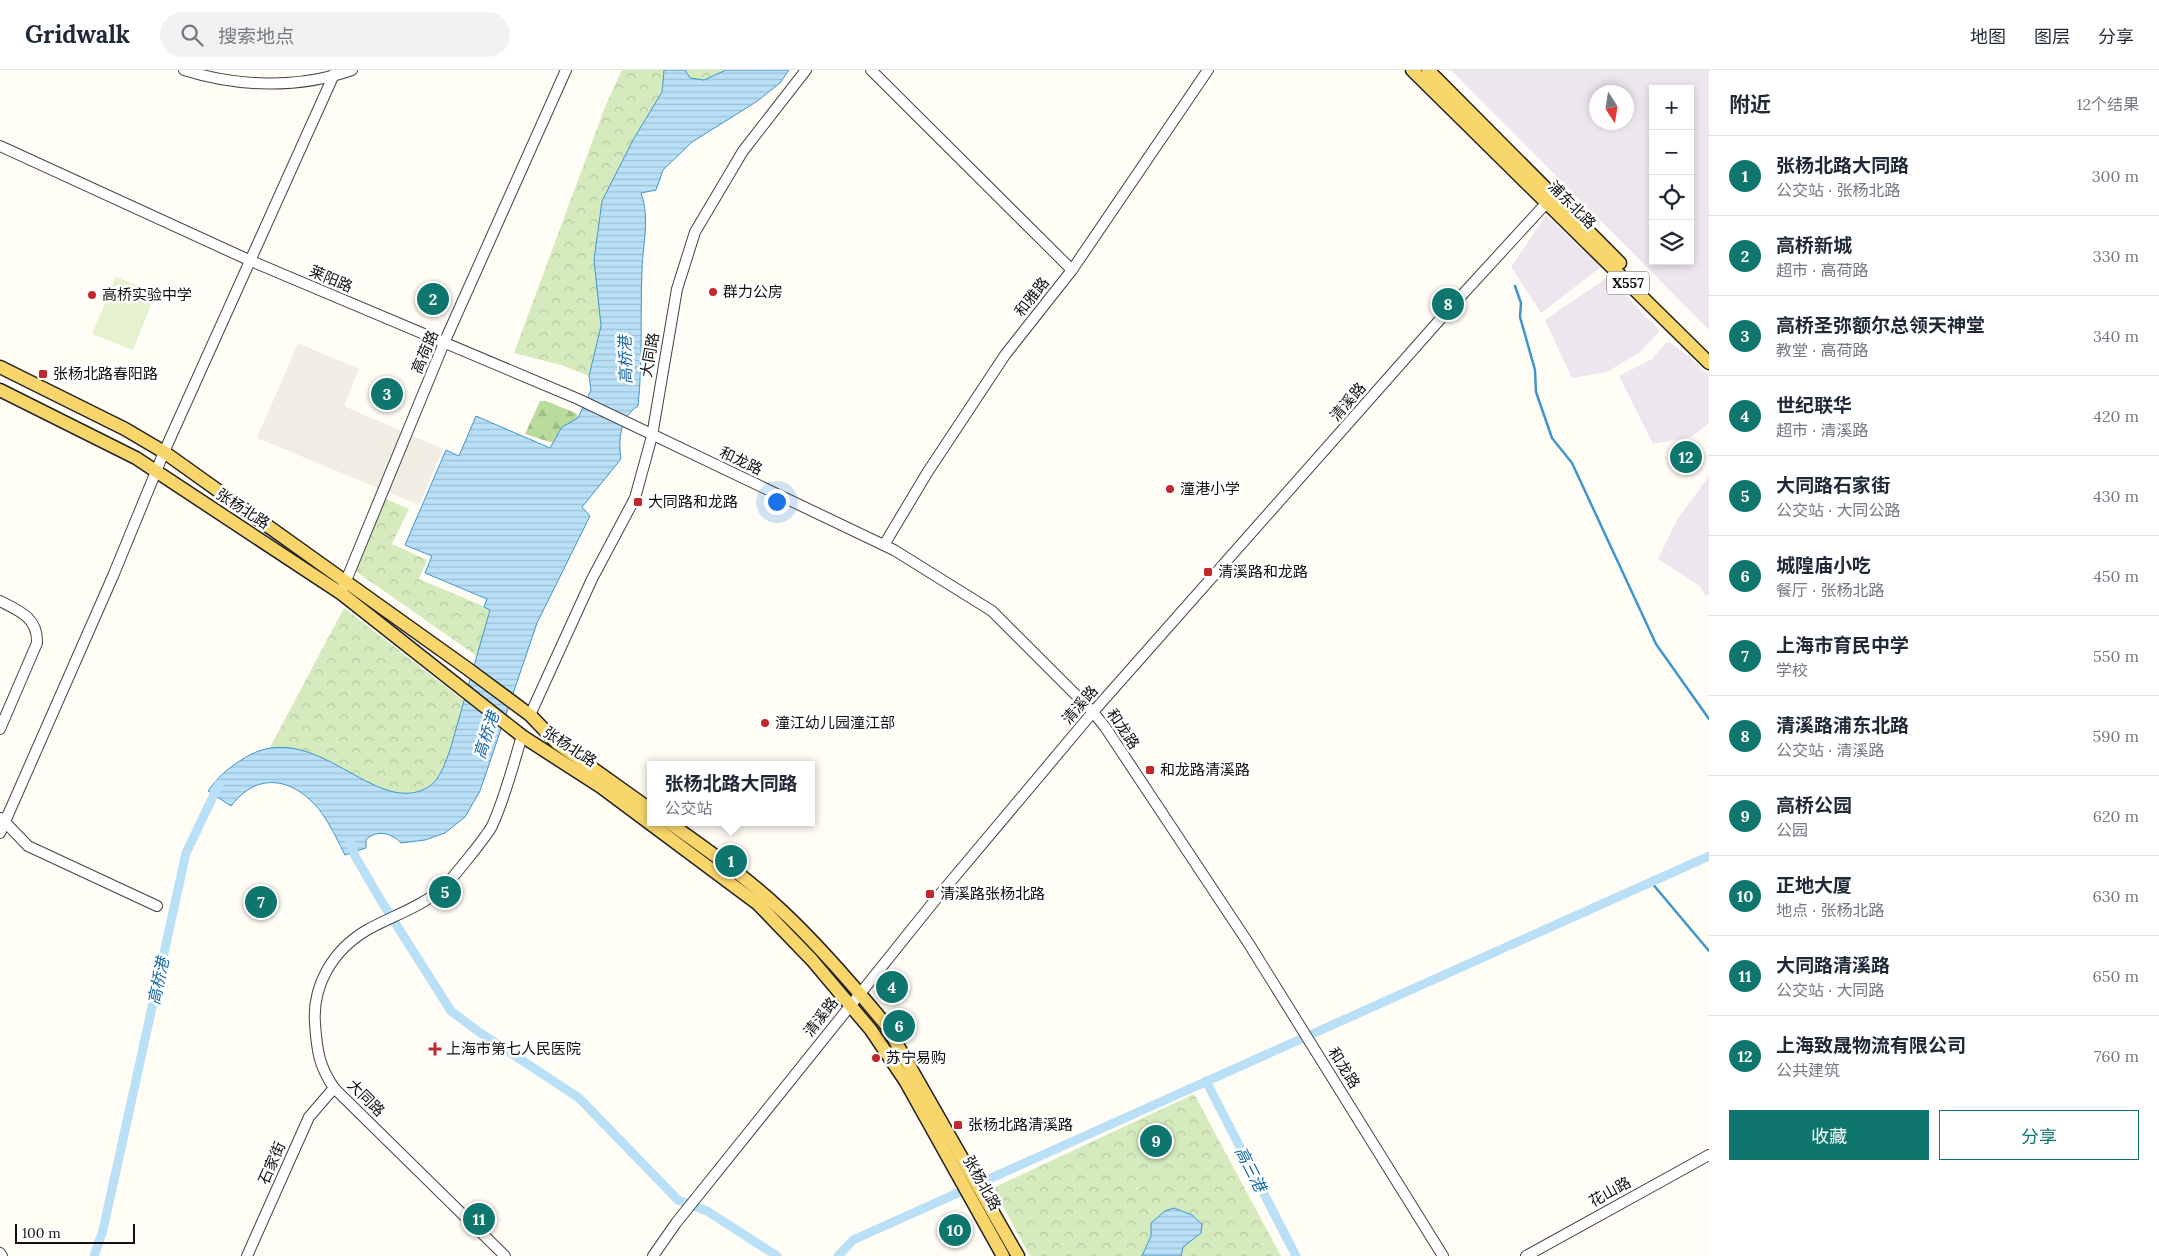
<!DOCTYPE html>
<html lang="zh">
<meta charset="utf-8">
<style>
:root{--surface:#fff;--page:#f2f2f3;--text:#1f2937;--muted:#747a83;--line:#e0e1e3;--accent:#0f766e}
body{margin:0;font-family:Lora,"Noto Sans SC",serif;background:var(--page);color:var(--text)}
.controls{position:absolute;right:15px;top:15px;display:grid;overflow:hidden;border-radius:0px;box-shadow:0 2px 8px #0003}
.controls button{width:45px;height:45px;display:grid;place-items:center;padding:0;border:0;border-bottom:1px solid var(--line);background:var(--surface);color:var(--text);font:25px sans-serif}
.compass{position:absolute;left:1589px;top:15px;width:45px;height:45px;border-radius:50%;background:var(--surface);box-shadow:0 2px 8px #0003;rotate:168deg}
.scale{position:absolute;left:15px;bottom:12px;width:120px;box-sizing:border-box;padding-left:5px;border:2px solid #111;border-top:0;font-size:14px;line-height:18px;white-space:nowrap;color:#111;-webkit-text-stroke:4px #fff;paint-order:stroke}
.you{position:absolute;left:776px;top:431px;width:18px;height:18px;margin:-12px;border:4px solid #fff;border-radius:50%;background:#1a73e8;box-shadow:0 0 0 8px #1a73e833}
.badge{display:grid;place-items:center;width:32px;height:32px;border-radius:50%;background:var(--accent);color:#fff;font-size:16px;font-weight:700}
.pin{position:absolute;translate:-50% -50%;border:2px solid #fff;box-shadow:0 1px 5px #0006}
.popup{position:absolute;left:647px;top:691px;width:168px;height:65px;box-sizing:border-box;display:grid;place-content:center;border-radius:0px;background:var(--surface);filter:drop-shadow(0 1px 4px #0005);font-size:16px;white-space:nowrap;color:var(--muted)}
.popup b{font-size:19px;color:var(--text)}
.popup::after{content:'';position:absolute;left:50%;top:100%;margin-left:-10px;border:10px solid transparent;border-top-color:var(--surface)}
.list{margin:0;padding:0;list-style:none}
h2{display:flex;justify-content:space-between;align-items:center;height:65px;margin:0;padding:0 20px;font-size:21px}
h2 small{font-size:16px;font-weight:400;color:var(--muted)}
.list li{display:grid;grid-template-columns:32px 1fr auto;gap:15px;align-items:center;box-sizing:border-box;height:80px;padding:0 20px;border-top:1px solid var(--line)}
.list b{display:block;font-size:19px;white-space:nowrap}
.list p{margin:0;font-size:16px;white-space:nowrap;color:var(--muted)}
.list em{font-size:16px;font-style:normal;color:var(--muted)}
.actions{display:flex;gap:10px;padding:15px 20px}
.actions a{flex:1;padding:11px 0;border:1px solid var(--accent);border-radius:0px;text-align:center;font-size:18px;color:var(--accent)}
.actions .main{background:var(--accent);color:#fff}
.icon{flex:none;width:28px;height:28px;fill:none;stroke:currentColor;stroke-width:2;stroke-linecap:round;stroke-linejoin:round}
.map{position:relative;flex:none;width:1709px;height:1186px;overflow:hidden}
header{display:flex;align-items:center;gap:30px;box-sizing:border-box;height:70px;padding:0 25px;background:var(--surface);border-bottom:1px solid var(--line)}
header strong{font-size:24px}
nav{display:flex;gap:28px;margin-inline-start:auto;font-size:18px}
.search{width:350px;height:45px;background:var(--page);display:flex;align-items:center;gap:12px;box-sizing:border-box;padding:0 18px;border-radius:28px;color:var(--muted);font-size:19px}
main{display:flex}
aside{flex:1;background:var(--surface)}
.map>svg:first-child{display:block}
.industrial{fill:#eee6ef;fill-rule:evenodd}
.forest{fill:url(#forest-firs)}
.park{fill:url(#park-crowns)}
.pitch{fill:#e6f2cf}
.plaza{fill:#f1ede2}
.water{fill:url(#water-rules);stroke:#3f96cf}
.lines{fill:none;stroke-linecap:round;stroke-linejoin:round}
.stream{stroke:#3f96cf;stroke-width:2.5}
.canal{stroke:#b9e0f7;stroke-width:9}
.minor-casing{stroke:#444;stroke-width:12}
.major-casing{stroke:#222;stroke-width:15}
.minor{stroke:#fff;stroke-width:10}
.major{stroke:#f9d66b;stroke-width:12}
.poi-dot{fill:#c4262e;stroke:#fff;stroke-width:2}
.labels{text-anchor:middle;stroke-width:5;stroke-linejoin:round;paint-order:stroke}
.shield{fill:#fff;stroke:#585858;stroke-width:1}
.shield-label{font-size:14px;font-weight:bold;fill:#111}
.street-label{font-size:15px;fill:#111;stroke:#fff}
.poi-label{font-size:15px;fill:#111;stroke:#fff;text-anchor:start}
.water-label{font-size:16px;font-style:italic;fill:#1768a6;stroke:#fff}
</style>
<header>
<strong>Gridwalk</strong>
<div class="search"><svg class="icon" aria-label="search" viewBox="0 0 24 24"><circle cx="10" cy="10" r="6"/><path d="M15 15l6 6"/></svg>搜索地点</div>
<nav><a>地图</a><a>图层</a><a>分享</a></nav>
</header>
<main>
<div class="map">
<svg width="1709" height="1186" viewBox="0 0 1709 1186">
<defs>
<pattern id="forest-firs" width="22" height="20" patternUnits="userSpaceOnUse" patternTransform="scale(1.25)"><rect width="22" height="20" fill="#b9dc9c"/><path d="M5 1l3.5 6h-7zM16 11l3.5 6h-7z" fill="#9ebc85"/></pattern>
<pattern id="park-crowns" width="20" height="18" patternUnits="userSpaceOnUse" patternTransform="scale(1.25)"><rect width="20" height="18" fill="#d5ebbd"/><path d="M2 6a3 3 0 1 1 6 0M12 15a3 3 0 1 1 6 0" fill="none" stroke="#b6c8a1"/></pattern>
<pattern id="water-rules" width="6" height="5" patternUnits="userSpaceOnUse" patternTransform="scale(1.25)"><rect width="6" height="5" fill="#b9e0f7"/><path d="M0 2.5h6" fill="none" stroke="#9ebfd3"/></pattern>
</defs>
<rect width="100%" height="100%" fill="#fffdf5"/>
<g class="industrial">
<path d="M1451,0H1709V260L1626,176ZM1653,19H1690V191H1653ZM1626,22V52H1596V22Z"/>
<polygon points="1546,145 1601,197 1541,243 1511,197"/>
<polygon points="1608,207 1660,261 1640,282 1607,302 1572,308 1545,250"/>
<polygon points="1668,271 1691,288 1709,306 1709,353 1691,367 1653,374 1619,306 1652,289"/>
<polygon points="1709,406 1709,524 1705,526 1700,516 1658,489 1677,450"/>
</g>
<polygon class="forest" points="540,331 546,331 576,343 578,348 562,357 553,373 525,364"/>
<g class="park">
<polygon points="622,0 664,0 662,22 633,70 602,131 594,190 601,256 589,306 561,295 514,283 605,37"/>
<polygon points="685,0 726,0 704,10 690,8"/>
<polygon points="384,428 409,439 392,474 427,490 419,509 490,539 478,587 354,500"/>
<polygon points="344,538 477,641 464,696 397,735 267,683"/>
<polygon points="1194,1024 1281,1186 1030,1186 993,1118"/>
</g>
<polygon class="pitch" points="116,207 156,223 133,280 92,264"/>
<polygon class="plaza" points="298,273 359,299 344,336 443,379 419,435 257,368"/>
<g class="water">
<path d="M664,0H685L690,8L704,10L726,0H789L780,13L756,32L692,72L663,100L656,120L641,123C650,147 643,174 642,199C640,245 643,290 638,336C620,347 618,370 621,389L582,437L590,446L537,553L480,721L465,747L445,763L425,770L401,773C392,763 376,759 366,770V778L345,785C337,769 329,752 318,738C291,707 257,702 231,736L208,721C219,706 226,700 241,690C314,641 375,752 430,716C440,709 446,691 450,680L490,540L484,537L487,529L425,503L432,486L405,475L446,380L459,386L476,346L550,378L562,357L578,348L591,320L589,306L601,256L594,190L602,131L633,70L662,22Z"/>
<polygon points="1174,1138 1192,1145 1202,1154 1201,1163 1183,1177 1181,1186 1142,1186 1151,1166 1151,1153 1165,1141"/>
</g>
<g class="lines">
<g class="stream">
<polyline points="1515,216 1521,233 1520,247 1535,300 1536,322 1552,368 1572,393 1656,574 1709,649"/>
<polyline points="1651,812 1709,881"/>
</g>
<g class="canal">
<polyline points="350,771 355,786 380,829 451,941 479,962 579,1028 678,1130 707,1141 777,1186"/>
<polyline points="1206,1011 1296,1186"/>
<polyline points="94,1186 103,1160 186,783 219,714"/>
<polyline points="838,1186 853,1170 1709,786"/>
</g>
<defs>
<g id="minor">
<path d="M184,0C238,17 298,19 352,0"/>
<polyline points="871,0 1072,200"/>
<polyline points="0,76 251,191 578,329 894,480 992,541 1093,642 1105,657 1249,874 1443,1186"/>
<polyline points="884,475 927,403 1005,285 1072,200 1208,0"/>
<polyline points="343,518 444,273 566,0"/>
<path d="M0,531C20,541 38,548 37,573L0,659"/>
<polyline points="530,645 592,509 635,428 652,366 677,219 695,162 743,81 806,0"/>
<polyline points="1,748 28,776 157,836"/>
<polyline points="0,763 113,506 164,382 336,0"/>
<polyline points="0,1183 2,1186"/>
<polyline points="247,1186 309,1047 334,1018"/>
<path d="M505,1186L334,1018C319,996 317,981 315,954C312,915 333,880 367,860C392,846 421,837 443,818C451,810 487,766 492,756C505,728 513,695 522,666"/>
<polyline points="653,1186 676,1153 936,829 1093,642 1451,237 1551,128"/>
<polyline points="1526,1186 1709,1085"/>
</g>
<g id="major">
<polyline points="1412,0 1709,293"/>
<polyline points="1428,0 1620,193"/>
<polyline points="0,297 125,359 164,382 468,599 530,645 557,673 651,740"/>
<polyline points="0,320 136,388 342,524 522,666 601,717 758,834 812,890 871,960 906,1012 1003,1186"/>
<path d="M668,752C706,779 746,807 780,839C818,874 853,915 886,955L1018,1186"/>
</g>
</defs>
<use href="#minor" class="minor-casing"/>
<use href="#major" class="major-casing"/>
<use href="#minor" class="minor"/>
<use href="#major" class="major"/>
</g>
<g class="poi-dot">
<circle cx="713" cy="222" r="5"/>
<circle cx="92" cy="225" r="5"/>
<rect x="38" y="299" width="10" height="10" rx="2.5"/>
<circle cx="1170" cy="419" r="5"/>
<rect x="633" y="427" width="10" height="10" rx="2.5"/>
<rect x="1203" y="497" width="10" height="10" rx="2.5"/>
<circle cx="765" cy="653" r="5"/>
<rect x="1145" y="695" width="10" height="10" rx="2.5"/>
<rect x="925" y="819" width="10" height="10" rx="2.5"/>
<path d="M432.5 971.5h5v5h5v5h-5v5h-5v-5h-5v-5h5z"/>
<circle cx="876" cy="988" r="5"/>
<rect x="953" y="1050" width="10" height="10" rx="2.5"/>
</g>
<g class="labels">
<rect class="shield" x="1607" y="201.5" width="42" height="23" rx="4"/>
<g class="shield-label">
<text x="1628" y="218">X557</text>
</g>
<g class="street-label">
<text transform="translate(1572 135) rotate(45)" y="5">浦东北路</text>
<text transform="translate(331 209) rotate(23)" y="5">莱阳路</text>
<text transform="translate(1032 227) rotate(-52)" y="5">和雅路</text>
<text transform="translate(425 282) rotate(-67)" y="5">高荷路</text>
<text transform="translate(650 285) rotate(-80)" y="5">大同路</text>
<text transform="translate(1348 332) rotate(-49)" y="5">清溪路</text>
<text transform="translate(741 391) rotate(25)" y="5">和龙路</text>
<text transform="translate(243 439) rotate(33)" y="5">张杨北路</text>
<text transform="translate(1080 635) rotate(-49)" y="5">清溪路</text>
<text transform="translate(1123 659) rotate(56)" y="5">和龙路</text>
<text transform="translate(570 677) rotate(33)" y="5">张杨北路</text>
<text transform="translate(821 947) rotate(-52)" y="5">清溪路</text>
<text transform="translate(1344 998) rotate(58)" y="5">和龙路</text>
<text transform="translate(366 1028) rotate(45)" y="5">大同路</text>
<text transform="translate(272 1093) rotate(-66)" y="5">石家街</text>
<text transform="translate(982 1113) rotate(61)" y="5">张杨北路</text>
<text transform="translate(1610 1122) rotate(-29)" y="5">花山路</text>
</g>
<g class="poi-label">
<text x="723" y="227">群力公房</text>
<text x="102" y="230">高桥实验中学</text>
<text x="53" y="309">张杨北路春阳路</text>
<text x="1180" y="424">潼港小学</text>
<text x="648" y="437">大同路和龙路</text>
<text x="1218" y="507">清溪路和龙路</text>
<text x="775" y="658">潼江幼儿园潼江部</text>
<text x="1160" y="705">和龙路清溪路</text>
<text x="940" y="829">清溪路张杨北路</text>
<text x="446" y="984">上海市第七人民医院</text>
<text x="886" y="993">苏宁易购</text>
<text x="968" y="1060">张杨北路清溪路</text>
</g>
<g class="water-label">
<text transform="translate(625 290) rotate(-91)" y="6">高桥港</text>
<text transform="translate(486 665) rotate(-72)" y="6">高桥港</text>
<text transform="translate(158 911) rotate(-78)" y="6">高桥港</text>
<text transform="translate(1251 1099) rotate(63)" y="6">高三港</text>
</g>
</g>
</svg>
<div class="controls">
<button>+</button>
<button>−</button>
<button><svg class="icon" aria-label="locate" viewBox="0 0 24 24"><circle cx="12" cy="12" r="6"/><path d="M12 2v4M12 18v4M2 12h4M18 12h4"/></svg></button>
<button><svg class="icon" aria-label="layers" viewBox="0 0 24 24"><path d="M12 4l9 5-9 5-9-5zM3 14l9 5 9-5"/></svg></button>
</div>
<svg class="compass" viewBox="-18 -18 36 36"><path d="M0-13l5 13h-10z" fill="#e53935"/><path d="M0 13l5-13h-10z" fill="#747a83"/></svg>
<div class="scale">100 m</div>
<div class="you"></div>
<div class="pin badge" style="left:731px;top:791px">1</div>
<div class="popup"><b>张杨北路大同路</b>公交站</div>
<div class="pin badge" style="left:433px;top:229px">2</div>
<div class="pin badge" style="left:387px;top:324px">3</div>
<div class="pin badge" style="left:892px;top:917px">4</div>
<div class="pin badge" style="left:445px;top:822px">5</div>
<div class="pin badge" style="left:899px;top:956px">6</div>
<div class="pin badge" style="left:261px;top:832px">7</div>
<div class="pin badge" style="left:1448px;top:234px">8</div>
<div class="pin badge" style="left:1156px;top:1071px">9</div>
<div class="pin badge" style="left:955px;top:1160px">10</div>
<div class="pin badge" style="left:479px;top:1149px">11</div>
<div class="pin badge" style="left:1686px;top:387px">12</div>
</div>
<aside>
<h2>附近<small>12个结果</small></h2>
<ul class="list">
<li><span class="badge">1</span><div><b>张杨北路大同路</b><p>公交站 · 张杨北路</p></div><em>300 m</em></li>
<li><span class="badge">2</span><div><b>高桥新城</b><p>超市 · 高荷路</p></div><em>330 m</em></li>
<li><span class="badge">3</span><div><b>高桥圣弥额尔总领天神堂</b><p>教堂 · 高荷路</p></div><em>340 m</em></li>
<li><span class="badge">4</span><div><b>世纪联华</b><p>超市 · 清溪路</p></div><em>420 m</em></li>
<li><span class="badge">5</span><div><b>大同路石家街</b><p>公交站 · 大同公路</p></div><em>430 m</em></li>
<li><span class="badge">6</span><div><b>城隍庙小吃</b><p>餐厅 · 张杨北路</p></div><em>450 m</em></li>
<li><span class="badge">7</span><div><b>上海市育民中学</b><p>学校</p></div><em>550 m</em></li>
<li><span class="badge">8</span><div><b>清溪路浦东北路</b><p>公交站 · 清溪路</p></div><em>590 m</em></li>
<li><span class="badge">9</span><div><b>高桥公园</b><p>公园</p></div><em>620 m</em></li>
<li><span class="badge">10</span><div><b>正地大厦</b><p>地点 · 张杨北路</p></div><em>630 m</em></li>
<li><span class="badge">11</span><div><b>大同路清溪路</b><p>公交站 · 大同路</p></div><em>650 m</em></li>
<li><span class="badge">12</span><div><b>上海致晟物流有限公司</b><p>公共建筑</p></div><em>760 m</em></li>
</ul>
<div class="actions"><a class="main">收藏</a><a>分享</a></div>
</aside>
</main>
